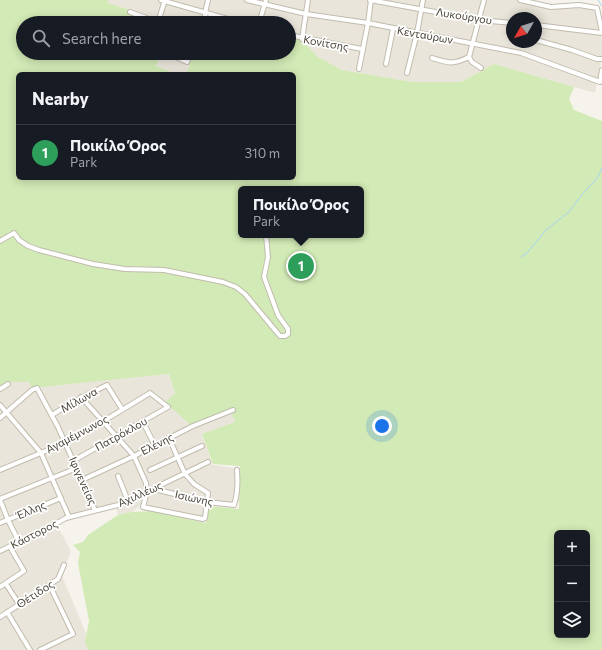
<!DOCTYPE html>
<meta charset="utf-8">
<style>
:root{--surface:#171b24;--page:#242831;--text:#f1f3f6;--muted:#9ea1a6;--line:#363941;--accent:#fc3f1d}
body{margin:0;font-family:Commissioner,sans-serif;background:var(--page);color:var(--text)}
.controls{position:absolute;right:12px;bottom:12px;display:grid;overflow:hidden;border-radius:6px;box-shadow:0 2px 10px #0003}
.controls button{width:36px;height:36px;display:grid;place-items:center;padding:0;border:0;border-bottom:1px solid var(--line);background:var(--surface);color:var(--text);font:20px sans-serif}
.compass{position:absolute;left:506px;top:12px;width:36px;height:36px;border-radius:50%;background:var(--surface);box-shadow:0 2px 10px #0003;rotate:231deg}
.you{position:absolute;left:382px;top:426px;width:14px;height:14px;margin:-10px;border:3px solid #fff;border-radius:50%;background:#1a73e8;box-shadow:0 0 0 6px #1a73e833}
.badge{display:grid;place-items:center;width:26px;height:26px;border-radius:50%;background:var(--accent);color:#fff;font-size:13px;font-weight:700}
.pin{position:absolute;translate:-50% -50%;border:2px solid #fff;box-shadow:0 1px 4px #0006}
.popup{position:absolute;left:238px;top:186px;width:126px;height:52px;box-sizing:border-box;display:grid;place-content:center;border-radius:6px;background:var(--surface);filter:drop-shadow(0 1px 3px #0005);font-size:13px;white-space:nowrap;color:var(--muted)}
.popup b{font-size:15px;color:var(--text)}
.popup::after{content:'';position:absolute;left:50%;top:100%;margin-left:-8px;border:8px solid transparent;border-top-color:var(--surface)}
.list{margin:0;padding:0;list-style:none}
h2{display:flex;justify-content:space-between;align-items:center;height:52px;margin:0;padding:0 16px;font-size:17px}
h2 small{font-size:13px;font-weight:400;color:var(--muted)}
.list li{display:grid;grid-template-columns:26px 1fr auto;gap:12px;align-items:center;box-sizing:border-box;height:56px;padding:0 16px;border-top:1px solid var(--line)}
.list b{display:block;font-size:15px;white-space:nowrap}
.list p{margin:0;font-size:13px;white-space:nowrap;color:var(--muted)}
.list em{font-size:13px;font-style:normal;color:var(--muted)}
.icon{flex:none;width:22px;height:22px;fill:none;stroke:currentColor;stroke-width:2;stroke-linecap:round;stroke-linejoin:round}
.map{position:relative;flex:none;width:602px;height:650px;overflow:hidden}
.search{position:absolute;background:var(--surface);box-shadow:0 2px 10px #0003;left:16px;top:16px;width:280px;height:44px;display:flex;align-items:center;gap:10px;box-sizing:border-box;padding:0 14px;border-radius:22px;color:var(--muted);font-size:15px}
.panel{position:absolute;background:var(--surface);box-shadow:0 2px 10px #0003;left:16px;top:72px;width:280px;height:108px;border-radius:6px}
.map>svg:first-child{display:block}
.residential{fill:#eae5da;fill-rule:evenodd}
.green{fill:#d2eab5;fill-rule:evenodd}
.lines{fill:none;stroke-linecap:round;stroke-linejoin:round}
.stream{stroke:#a9d4f2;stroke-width:1}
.minor-casing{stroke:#c2bbae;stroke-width:6}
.minor{stroke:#fff;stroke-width:4}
.labels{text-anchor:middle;stroke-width:3.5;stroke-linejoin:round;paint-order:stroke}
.street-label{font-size:11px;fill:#4b4439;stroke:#fff}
</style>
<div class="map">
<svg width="602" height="650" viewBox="0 0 602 650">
<rect width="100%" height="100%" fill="#f6f3ec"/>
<g class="residential">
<path d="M108,0H519V2L545,8H578L595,10L602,39V58L595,93L494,64L461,82H412L342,70L318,57L302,40L289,37V23H159L108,3ZM512,18H536V42H512Z"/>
<polygon points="162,53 192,53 188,63 190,65 186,74 177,74 156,66"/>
<polygon points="169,374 175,394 165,402 231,413 235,422 202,435 213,465 236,468 235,490 232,503 205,500 203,517 141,505 132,512 118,515 116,507 68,520 57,525 71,551 62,576 93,650 0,650 0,388 7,382 30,382 32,388"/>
</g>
<path class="green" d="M0,0H108V3L161,20L159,23H23V53H162L156,66L177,74H18V178H294V74H186L190,65L187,63L192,53H289V37L302,40L318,57L342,70L412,82H461L494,64L574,87L569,99L574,110L602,121V650H88L85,641L89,621L78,563L80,552L73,545L83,542L88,535L118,515L132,512L153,511L206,523L209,506L239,509L240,466L213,464L202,434L235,422L231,413L193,427L165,402L175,394L169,374L32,388L29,382H7L0,388ZM241,189H361V235H241ZM557,533H587V635H557Z"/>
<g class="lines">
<g class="stream">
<polyline points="598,0 602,6"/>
<polyline points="521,257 527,253 546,230 569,212 580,197 598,177 602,168"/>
</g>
<defs>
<g id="minor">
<polyline points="161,0 242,23"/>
<polyline points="247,0 306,14 368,23 521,53 600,82 602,70"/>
<polyline points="370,0 479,20 512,23"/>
<polyline points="520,0 551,7 579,5 597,8 602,32"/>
<polyline points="130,12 160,23"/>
<polyline points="158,22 165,0"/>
<polyline points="205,23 205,13 208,0"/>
<polyline points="259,23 266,0"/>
<polyline points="536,25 602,33"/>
<polyline points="289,35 362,49"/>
<polyline points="302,39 308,0"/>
<polyline points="536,40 572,50 597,59 602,59"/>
<polyline points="167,53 187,62 191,53"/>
<polyline points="469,57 472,62 481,68"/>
<path d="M432,58C448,63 453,65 469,57L484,0"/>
<polyline points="386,64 393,29"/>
<polyline points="359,69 368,23 371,0"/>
<polyline points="407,73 417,33 423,0"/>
<polyline points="0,241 14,233 19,240 28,246 39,250 93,264 125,269 164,270 223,282 236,287 245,294 280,336 285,336 288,334 288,329 278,315 264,277 268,257 266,235"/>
<polyline points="0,389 8,384"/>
<polyline points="81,397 134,456 146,483 147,491 143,507 203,519 205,518 208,493 194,484 185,474 169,438"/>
<polyline points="0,405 41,453 69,517"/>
<polyline points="52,415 71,403 107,385 122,409"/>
<polyline points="0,418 32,390 37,388 58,427 95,510"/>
<polyline points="143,422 155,446"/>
<polyline points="0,470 60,445 102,422 150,393 168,407 73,461"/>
<polyline points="150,470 202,446"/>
<polyline points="118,476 128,501"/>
<polyline points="82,480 134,456 193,426 233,410"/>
<path d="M154,489L207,502L234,505C238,494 238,482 237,470"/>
<polyline points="0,499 77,468"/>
<polyline points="0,500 8,520 19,542"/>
<polyline points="0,523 61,498"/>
<polyline points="0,551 50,527 66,518 118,505 128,501 208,462"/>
<polyline points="6,584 19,604"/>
<polyline points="0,587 24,571 10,547"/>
<polyline points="7,612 30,650"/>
<polyline points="0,617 58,579 64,565"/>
<polyline points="40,650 73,634 50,586"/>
</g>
</defs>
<use href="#minor" class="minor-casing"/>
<use href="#minor" class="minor"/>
</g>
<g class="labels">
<g class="street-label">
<text transform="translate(464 16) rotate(9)" y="4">Λυκούργου</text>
<text transform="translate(425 35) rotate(10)" y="4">Κενταύρων</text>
<text transform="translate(326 43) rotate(10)" y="4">Κονίτσης</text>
<text transform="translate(79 400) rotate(-29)" y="4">Μίλωνα</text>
<text transform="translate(77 434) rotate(-28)" y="4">Αγαμέμνωνος</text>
<text transform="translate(121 434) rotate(-29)" y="4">Πατρόκλου</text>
<text transform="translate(157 444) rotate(-27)" y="4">Ελένης</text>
<text transform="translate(83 481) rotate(66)" y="4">Ιφιγενείας</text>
<text transform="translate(140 494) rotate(-24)" y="4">Αχιλλέως</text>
<text transform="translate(194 498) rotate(12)" y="4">Ισιώνης</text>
<text transform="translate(31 510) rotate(-23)" y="4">Έλλης</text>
<text transform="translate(34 534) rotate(-27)" y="4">Κάστορος</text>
<text transform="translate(35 594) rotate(-33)" y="4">Θέτιδος</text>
</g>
</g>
</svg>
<div class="controls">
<button>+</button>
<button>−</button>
<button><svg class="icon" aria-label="layers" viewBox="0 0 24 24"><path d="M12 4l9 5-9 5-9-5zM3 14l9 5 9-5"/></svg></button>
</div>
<svg class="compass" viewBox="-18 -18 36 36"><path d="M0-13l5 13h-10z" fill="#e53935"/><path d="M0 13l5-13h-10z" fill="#9ea1a6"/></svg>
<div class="you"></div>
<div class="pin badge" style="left:301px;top:266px;background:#2e9e5b">1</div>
<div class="popup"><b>Ποικίλο Όρος</b>Park</div>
<div class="search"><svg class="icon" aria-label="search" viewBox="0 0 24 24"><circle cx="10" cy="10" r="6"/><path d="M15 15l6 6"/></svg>Search here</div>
<section class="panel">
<h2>Nearby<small></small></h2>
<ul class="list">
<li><span class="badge" style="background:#2e9e5b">1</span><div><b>Ποικίλο Όρος</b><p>Park</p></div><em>310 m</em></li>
</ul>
</section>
</div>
